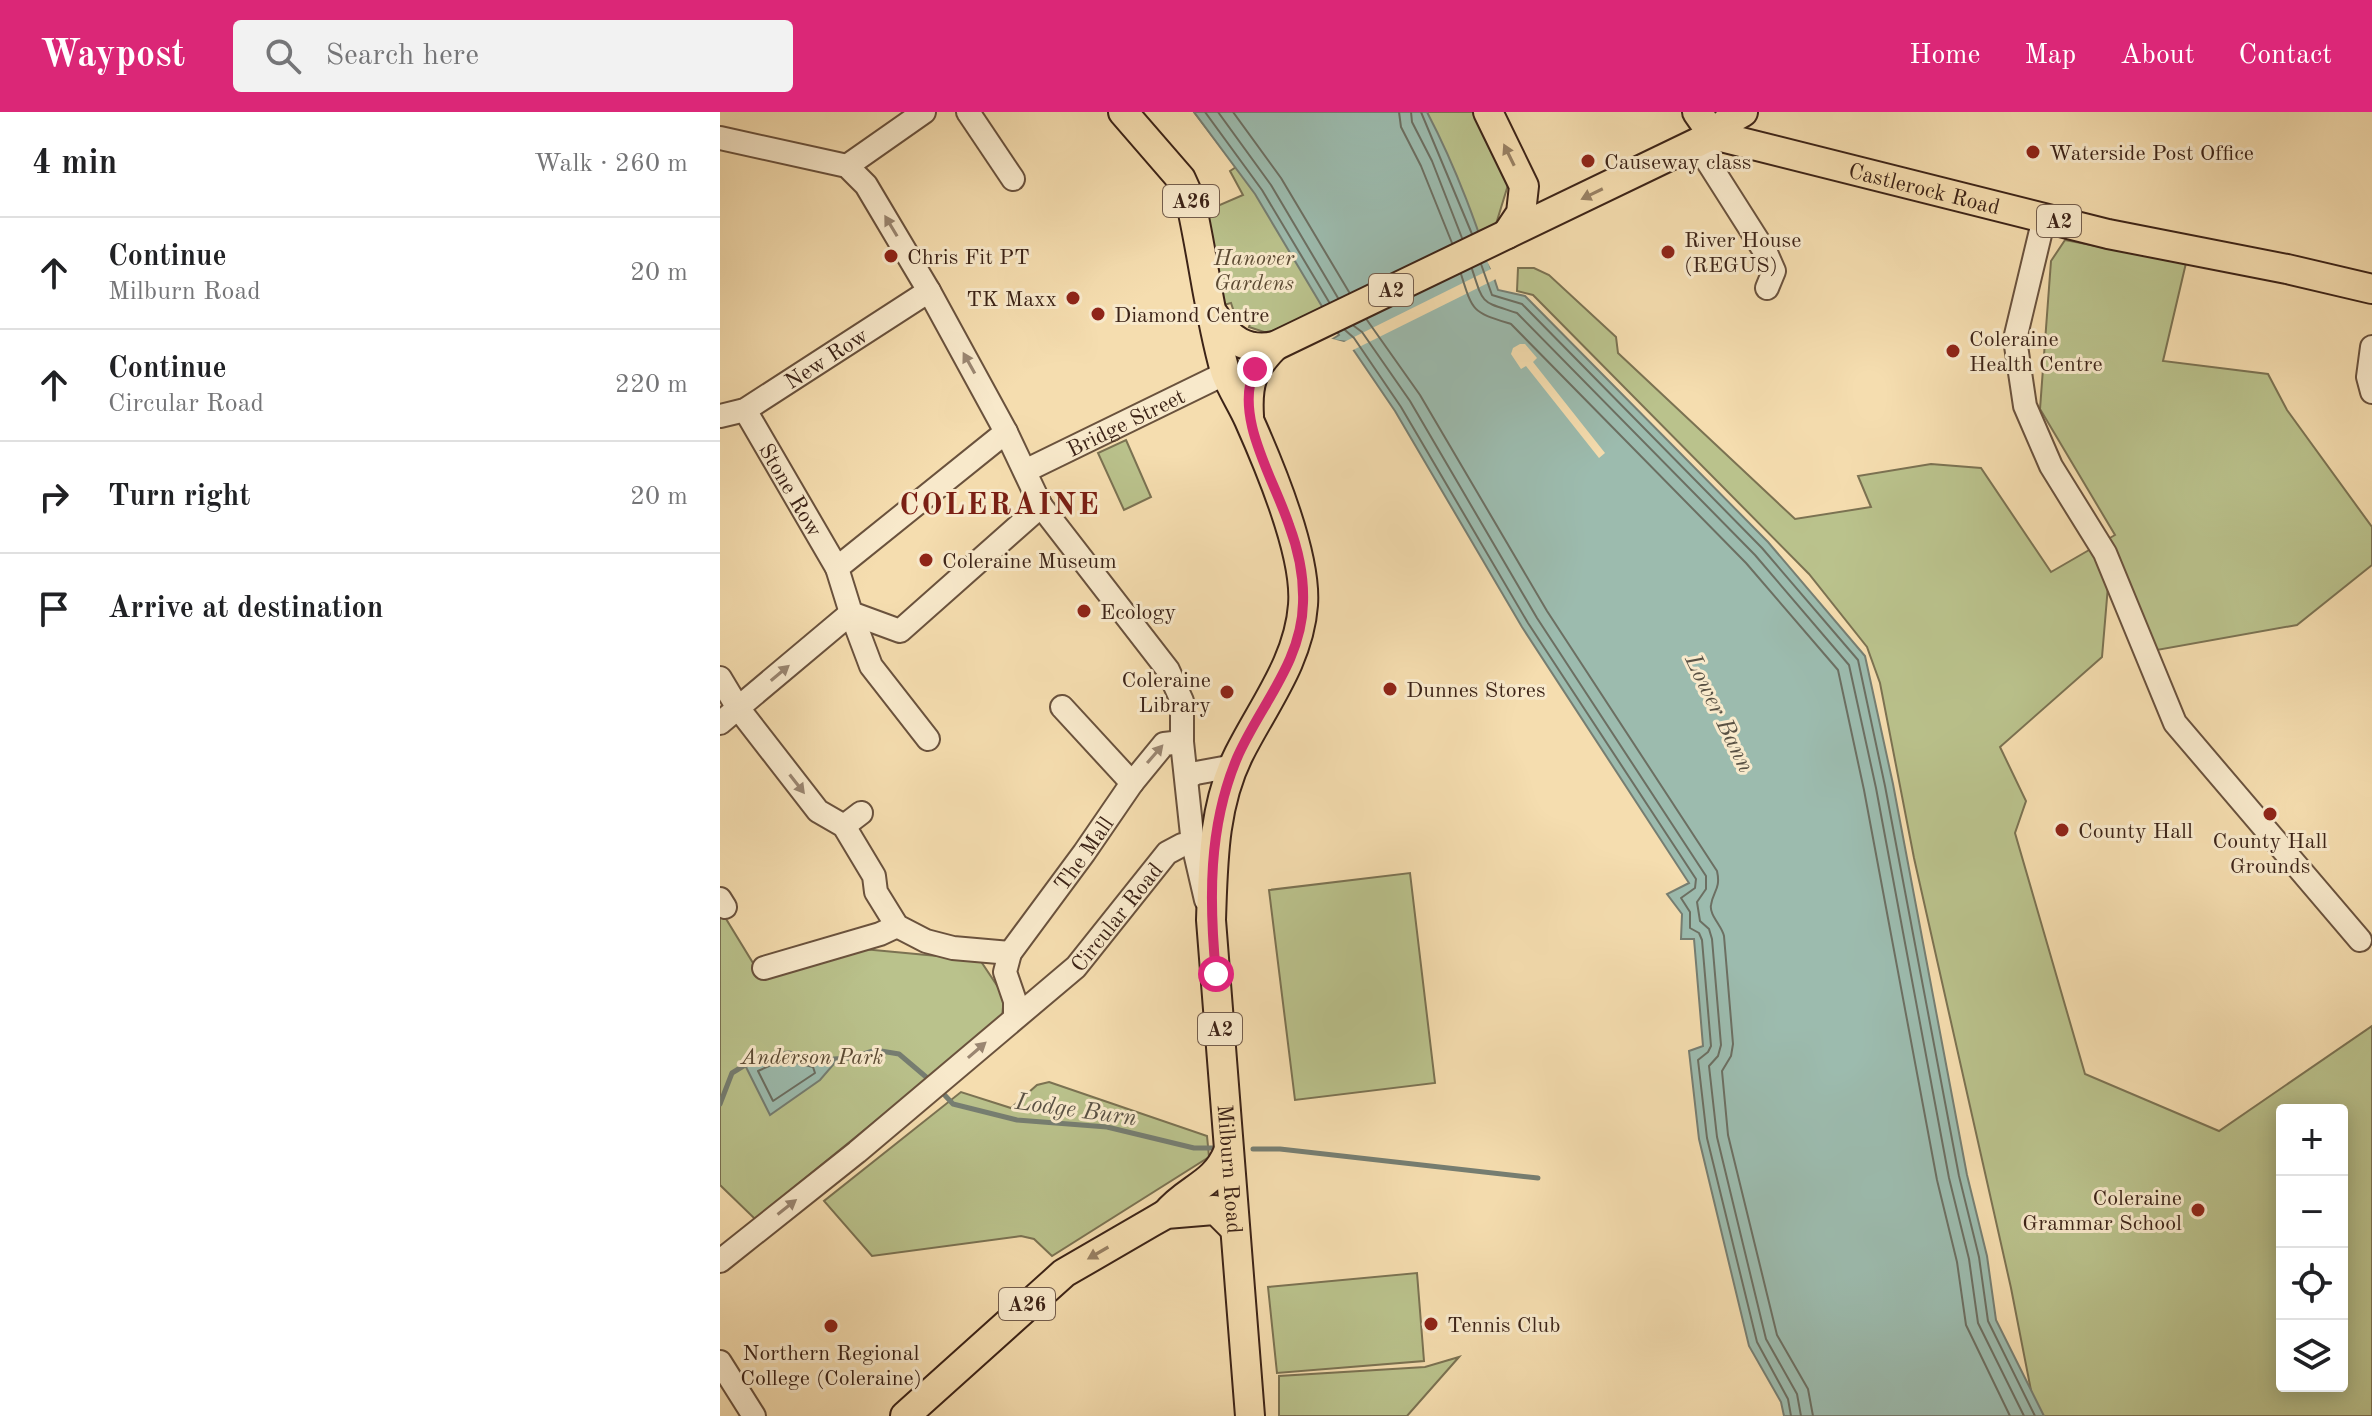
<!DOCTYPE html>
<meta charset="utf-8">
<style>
:root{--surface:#fff;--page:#f2f2f2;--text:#202124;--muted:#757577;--line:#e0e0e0;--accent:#db2777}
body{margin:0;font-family:"Old Standard TT",serif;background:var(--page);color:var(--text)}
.controls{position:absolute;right:24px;bottom:24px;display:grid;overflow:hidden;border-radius:8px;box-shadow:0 4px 20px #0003}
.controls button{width:72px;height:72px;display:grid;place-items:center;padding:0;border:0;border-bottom:2px solid var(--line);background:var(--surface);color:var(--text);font:40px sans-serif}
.stop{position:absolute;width:24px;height:24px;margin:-18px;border:6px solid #db2777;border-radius:50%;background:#fff}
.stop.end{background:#db2777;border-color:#fff;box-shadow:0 2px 8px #0008}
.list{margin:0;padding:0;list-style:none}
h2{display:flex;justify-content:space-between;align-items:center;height:104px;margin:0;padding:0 32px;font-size:34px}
h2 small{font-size:26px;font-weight:400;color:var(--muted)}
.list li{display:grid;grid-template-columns:52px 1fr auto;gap:24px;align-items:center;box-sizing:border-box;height:112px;padding:0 32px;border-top:2px solid var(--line)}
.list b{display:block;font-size:30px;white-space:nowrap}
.list p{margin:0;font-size:26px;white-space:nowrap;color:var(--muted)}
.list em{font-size:26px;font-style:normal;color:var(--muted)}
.icon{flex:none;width:44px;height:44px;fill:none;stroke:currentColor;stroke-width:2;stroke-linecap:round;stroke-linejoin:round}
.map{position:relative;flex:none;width:1652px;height:1304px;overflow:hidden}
header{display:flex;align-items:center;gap:48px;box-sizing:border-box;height:112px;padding:0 40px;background:var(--accent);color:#fff}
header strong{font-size:38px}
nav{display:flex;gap:44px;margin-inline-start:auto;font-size:28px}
.search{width:560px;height:72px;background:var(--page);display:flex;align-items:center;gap:20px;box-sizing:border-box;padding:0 28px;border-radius:8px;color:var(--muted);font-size:30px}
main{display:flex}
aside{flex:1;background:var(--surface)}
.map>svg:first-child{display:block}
.green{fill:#bac28c;stroke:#7b7252;stroke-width:2;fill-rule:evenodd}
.water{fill:#9cbbae;stroke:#767e72;stroke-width:2}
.pier{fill:#f5ddaf;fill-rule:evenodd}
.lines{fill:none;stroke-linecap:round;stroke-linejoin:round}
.shore{stroke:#6c6f62;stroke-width:2}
.stream{stroke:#767e72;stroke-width:5}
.minor-casing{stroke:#6a523d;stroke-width:26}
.major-casing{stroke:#3c2317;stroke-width:32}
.minor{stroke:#f8e9cb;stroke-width:22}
.major{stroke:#f5ddaf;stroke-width:28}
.oneway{fill:#988063}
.oneway2{fill:#9a8671}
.route{stroke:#db2777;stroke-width:10}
.poi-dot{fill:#8f2418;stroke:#f8e9cb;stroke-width:3}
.labels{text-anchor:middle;stroke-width:6;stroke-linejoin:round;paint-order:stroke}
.shield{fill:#f8e9cb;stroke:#745e4d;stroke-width:2}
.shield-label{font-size:20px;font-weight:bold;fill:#3c2317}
.poi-label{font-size:22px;fill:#3c2317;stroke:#f8e9cb;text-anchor:start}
.street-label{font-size:22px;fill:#3c2317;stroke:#f8e9cb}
.park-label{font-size:22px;font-style:italic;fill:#5c4b34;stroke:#f8e9cb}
.water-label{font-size:24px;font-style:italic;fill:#595144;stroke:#f8e9cb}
.district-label{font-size:30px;font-weight:bold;letter-spacing:2px;fill:#7a1f14;stroke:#f8e9cb}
</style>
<header>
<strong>Waypost</strong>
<div class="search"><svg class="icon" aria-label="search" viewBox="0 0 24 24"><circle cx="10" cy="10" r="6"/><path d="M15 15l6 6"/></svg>Search here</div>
<nav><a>Home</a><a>Map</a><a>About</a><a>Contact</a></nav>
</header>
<main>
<aside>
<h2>4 min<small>Walk · 260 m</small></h2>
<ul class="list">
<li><svg class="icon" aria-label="ahead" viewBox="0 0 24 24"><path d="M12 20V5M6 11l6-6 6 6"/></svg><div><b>Continue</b><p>Milburn Road</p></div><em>20 m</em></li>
<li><svg class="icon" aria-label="ahead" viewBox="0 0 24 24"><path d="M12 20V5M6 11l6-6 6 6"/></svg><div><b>Continue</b><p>Circular Road</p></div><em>220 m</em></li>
<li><svg class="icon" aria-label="right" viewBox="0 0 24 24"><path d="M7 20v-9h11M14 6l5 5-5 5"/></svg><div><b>Turn right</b></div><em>20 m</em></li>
<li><svg class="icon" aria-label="arrive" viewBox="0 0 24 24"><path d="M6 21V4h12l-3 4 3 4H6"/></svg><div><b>Arrive at destination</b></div></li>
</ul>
</aside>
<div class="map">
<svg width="1652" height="1304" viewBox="0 0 1652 1304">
<rect width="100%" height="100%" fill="#f5ddaf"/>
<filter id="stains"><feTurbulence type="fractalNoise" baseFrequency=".0025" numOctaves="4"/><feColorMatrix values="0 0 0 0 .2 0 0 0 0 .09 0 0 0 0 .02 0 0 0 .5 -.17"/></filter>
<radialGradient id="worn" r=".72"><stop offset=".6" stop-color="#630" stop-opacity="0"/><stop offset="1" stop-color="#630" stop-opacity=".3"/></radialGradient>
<g class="green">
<polygon points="474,0 486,0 607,195 603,194 597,200 547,221 529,215 531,209 515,203 511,191 500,194 482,81 486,82 493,96 523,83 510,59 516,55"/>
<polygon points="700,0 756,0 788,73 776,112 757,120"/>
<path d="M1345,128L1466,151L1443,249L1548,262L1567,298L1652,415V453L1577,513L1437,538L1388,474L1382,545L1280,635L1306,689L1295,721L1365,962L1499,1019L1652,914V1304H1316L1291,1176L1194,746L1160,571L1147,535L1089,462L813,183L797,179L798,156H814L829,163L896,225L898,241L1075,407L1151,395L1138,364L1211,352L1261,356L1331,460L1395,423L1320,297L1331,149ZM1562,998H1622V1274H1562Z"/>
<polygon points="406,328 431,385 404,398 378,341"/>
<polygon points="690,761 715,971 575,988 549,778"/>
<polygon points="0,797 41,864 143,837 260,848 284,884 282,906 35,1107 0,1073"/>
<polygon points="329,970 487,1024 489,1045 332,1144 314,1127 301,1124 152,1144 104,1089 241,980 291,996 317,973"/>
<polygon points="697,1161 704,1249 557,1261 548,1175"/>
<polygon points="739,1245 687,1304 559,1304 559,1264 705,1255"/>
</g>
<g class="water">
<path d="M474,0H707C737,57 758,116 778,178L805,184L1048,430L1145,544L1173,672L1247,1063L1267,1144L1276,1208L1324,1304H1064L1061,1290L1029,1234L979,1027L969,939L983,934L974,827H961L962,802L947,782L969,771L802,515L675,299L628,230L611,228L619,223L535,82Z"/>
<polygon points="69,941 95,948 119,946 100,968 50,1003 25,953 57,942"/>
</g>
<g class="pier">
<path d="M763,117L778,166L629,240L625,234L608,231V225L614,222L599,196L607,195L664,167L754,124ZM766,147L771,157L624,230L609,226L619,218Z"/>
<polygon points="800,232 805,232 817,246 813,250 885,341 879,346 806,254 801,257 791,242 793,236"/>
</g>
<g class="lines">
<g class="shore">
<polyline points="485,0 542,78 609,190"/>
<polyline points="498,0 551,73 618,186"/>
<polyline points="513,0 561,66 629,180"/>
<polyline points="679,0 681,15 701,54 732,131"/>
<polyline points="691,0 692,10 712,49 742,126"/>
<polyline points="701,0 752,122"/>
<polyline points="761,152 772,183 802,192 1042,436 1138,548 1165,674 1239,1064 1259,1145 1268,1209 1315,1304"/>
<path d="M752,157C764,194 761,189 797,201L1035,443L1129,553L1156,676L1229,1066L1249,1147L1258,1211L1304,1304"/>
<path d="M741,162C753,201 753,200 791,212L1026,451L1118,558L1144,678L1217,1068L1237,1150L1246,1213L1290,1304"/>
<path d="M647,208L700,283L827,499L997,759C1001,777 993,779 991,793C989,803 1002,814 1004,824L1013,932L1011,944L1002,959L1008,1023L1057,1223L1088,1277L1093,1304"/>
<polyline points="634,214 642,220 690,289 817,506 986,764 986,777 977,790 980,809 989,817 992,827 1001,933 998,944 989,954 997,1025 1046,1227 1077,1282 1081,1304"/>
<polyline points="625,218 634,226 681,295 808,511 976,767 975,776 961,786 970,800 970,816 979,821 982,828 991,934 988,940 978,948 987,1026 1037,1230 1068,1287 1071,1304"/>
<polygon points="68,949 93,955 95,961 53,989 38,959 58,950"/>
</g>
<g class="stream">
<polyline points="114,947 131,946 155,938 179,942 212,970"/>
<polyline points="219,977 233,992 297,1008 387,1015 474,1036 498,1036"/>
<polyline points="0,992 12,961 25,953 57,942 69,941 100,948"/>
<polyline points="533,1037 560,1037 818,1066"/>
</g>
<defs>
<g id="minor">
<polyline points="248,0 293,67"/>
<polyline points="993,23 986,47 1047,143 1054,159 1047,176"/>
<polyline points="0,26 127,54 146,73 209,179 286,320"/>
<polyline points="127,54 204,0"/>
<polyline points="1324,106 1295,227 1305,294 1331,354 1385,441 1455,611 1640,828"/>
<polyline points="1652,235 1648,265 1652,280"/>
<path id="s1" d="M25,298L117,456"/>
<path id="s2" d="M0,304L25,298L209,179"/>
<polygon points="286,320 321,394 180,519 131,501 117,456"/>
<path id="s3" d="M305,359L506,261"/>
<polyline points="321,394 448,558 462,589 462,630"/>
<polyline points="0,566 18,596 98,699 124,714 154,764 156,780 177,814 206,829 233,836 290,841"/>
<polyline points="342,595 412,671"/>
<polyline points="0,611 131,501 151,554 208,627"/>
<polyline points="467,666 476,661 514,654"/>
<polyline points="124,714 141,701"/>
<polyline points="0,787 5,795"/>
<polyline points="44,856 160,822 177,814"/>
<path id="s4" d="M295,905V889L285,860L290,841L364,741L412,671L444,632L462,630L473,732L486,788"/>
<path id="s5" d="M0,1149L137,1040L356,855L447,741L462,733L473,732"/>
<polyline points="0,1250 34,1304"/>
</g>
<g id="major">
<path id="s6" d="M403,0L461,67L470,87C483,143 489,203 505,259C511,276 522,292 529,308C550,355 587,443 583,493C579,549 543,594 519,642C493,694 493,752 491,808L530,1304"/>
<polyline points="768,0 804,74 801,101 787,122"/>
<polyline points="977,0 993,23"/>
<path id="s7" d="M993,23L1388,122L1567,157L1652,177"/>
<path d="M495,204C509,228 527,240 555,234L993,23L1009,8L1023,0"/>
<path d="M529,304C527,271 532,257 555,234"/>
<path d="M446,1102C467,1076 494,1074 508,1040"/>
<polyline points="185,1304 344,1161 432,1110 446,1102 494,1098 498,1100 515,1117"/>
</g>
</defs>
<use href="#minor" class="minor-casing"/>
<use href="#major" class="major-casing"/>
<use href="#minor" class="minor"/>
<use href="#major" class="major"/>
</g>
<defs><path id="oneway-solid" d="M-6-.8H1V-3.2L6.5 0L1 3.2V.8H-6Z" transform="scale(2)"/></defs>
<g class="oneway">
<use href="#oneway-solid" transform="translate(789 43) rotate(-116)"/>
<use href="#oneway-solid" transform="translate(872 82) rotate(154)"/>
<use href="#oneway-solid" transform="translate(378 1141) rotate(150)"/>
</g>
<g class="oneway2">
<use href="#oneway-solid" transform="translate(171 114) rotate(-121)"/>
<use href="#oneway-solid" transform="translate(249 251) rotate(-119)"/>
<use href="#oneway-solid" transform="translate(60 561) rotate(-40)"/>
<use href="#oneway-solid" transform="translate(435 642) rotate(-49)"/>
<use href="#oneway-solid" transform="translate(77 672) rotate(52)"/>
<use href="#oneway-solid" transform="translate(257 938) rotate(-41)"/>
<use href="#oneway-solid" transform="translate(67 1095) rotate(-38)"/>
</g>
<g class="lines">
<path class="route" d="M496,862C489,789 488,715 517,646C539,595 582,550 583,491C584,465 578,437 569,413C554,367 513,304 535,257"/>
</g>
<g class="poi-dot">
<circle cx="1313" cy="40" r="8"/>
<circle cx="868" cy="49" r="8"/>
<circle cx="948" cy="140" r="8"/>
<circle cx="171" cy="144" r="8"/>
<circle cx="353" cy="186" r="8"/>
<circle cx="378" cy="202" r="8"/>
<circle cx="1233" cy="239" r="8"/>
<circle cx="206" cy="448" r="8"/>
<circle cx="364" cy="499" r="8"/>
<circle cx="670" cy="577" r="8"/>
<circle cx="507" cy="580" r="8"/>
<circle cx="1550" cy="702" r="8"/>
<circle cx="1342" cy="718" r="8"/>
<circle cx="1478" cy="1098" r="8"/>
<circle cx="711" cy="1212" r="8"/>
<circle cx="111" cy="1214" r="8"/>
</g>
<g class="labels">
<g class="shield">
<rect x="443" y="73" width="56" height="32" rx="6"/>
<rect x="1317" y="93" width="44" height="32" rx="6"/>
<rect x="649" y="162" width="44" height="32" rx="6"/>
<rect x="478" y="901" width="44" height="32" rx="6"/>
<rect x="279" y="1176" width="56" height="32" rx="6"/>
</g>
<g class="shield-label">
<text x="471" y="96">A26</text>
<text x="1339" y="116">A2</text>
<text x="671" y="185">A2</text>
<text x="500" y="924">A2</text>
<text x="307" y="1199">A26</text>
</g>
<g class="poi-label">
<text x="1329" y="48">Waterside Post Office</text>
<text x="884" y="57">Causeway class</text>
<text x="964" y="135">River House<tspan x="964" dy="25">(REGUS)</tspan></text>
<text x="187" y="152">Chris Fit PT</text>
<text x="337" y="194" text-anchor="end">TK Maxx</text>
<text x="394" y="210">Diamond Centre</text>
<text x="1249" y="234">Coleraine<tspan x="1249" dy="25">Health Centre</tspan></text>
<text x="222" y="456">Coleraine Museum</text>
<text x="380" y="507">Ecology</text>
<text x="491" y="575" text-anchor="end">Coleraine<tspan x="491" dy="25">Library</tspan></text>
<text x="686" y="585">Dunnes Stores</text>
<text x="1358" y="726">County Hall</text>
<text x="1550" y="736" text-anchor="middle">County Hall<tspan x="1550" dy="25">Grounds</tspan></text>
<text x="1462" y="1093" text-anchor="end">Coleraine<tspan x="1462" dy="25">Grammar School</tspan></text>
<text x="727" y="1220">Tennis Club</text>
<text x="111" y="1248" text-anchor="middle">Northern Regional<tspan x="111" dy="25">College (Coleraine)</tspan></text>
</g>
<g class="street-label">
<text dy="8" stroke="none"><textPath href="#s7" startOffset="218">Castlerock Road</textPath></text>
<text dy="8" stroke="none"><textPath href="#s2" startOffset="122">New Row</textPath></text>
<text dy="8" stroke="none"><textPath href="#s3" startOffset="112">Bridge Street</textPath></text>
<text dy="8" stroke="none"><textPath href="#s1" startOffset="92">Stone Row</textPath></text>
<text dy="8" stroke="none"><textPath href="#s4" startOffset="190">The Mall</textPath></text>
<text dy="8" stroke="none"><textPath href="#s5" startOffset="526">Circular Road</textPath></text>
<text dy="8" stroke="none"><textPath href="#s6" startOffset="1118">Milburn Road</textPath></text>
</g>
<g class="park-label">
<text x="534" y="153">Hanover<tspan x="534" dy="25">Gardens</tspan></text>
<text x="92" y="952">Anderson Park</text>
</g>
<g class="water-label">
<text transform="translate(1000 601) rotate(64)" y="8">Lower Bann</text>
<text transform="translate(356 997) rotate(8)" y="8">Lodge Burn</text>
</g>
<g class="district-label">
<text x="280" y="402">COLERAINE</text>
</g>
</g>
<rect width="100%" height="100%" filter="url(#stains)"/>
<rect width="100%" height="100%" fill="url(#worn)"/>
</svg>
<div class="controls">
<button>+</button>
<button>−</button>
<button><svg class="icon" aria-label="locate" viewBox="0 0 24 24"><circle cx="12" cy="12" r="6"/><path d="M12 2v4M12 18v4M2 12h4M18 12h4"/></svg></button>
<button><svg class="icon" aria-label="layers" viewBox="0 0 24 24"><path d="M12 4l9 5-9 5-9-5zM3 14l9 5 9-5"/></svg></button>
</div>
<div class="stop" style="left:496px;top:862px"></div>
<div class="stop end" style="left:535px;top:257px"></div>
</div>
</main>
